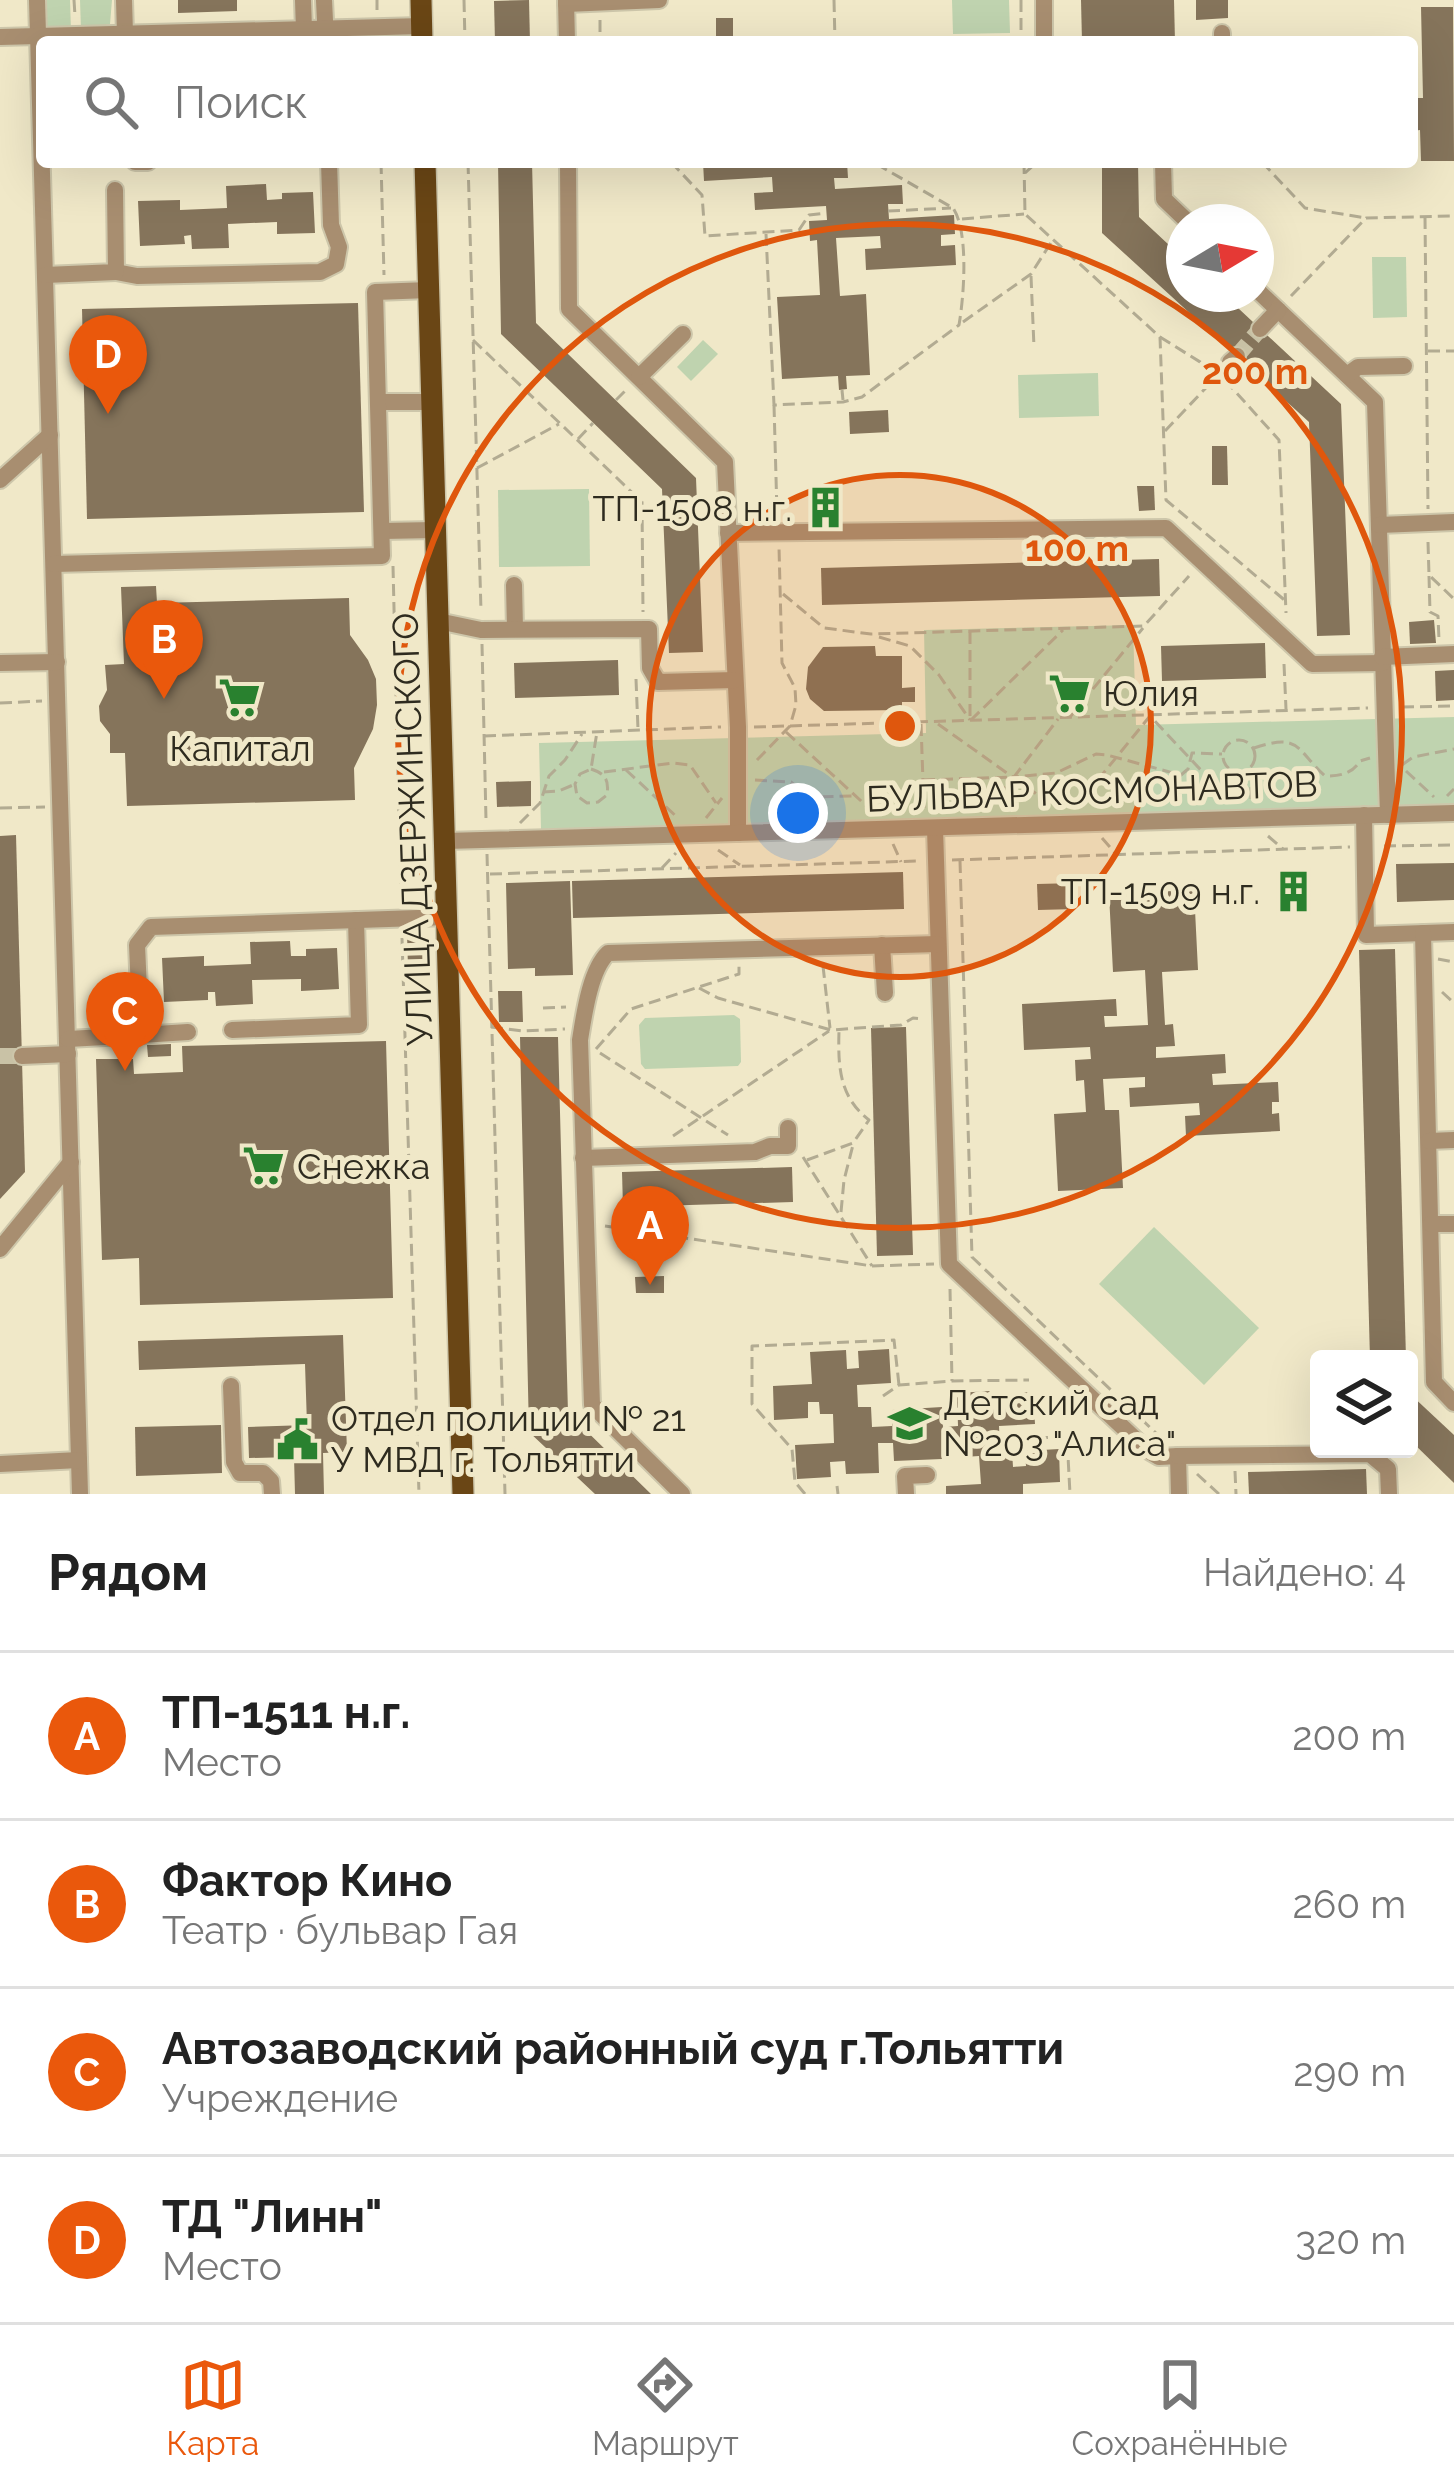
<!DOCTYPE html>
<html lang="ru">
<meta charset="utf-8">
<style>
:root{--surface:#fff;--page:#f2f2f2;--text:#222;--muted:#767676;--line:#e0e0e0;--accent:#ea580c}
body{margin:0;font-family:Raleway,sans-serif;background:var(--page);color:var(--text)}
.controls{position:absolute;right:36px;bottom:36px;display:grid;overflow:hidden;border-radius:12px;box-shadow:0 12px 48px #0002}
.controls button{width:108px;height:108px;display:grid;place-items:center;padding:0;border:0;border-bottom:3px solid var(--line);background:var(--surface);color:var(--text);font:60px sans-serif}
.compass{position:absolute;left:1166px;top:204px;width:108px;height:108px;border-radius:50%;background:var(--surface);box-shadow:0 12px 48px #0002;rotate:80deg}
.you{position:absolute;left:798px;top:813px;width:42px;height:42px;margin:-30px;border:9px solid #fff;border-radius:50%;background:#1a73e8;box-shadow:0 0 0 18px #1a73e833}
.badge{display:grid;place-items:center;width:78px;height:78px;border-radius:50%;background:var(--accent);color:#fff;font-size:39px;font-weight:700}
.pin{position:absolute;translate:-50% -99px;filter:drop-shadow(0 3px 6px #0008)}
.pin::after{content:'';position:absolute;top:63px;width:42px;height:36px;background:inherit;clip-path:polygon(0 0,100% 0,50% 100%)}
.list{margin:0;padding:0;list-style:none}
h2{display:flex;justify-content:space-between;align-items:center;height:156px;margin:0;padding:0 48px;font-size:51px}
h2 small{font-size:39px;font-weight:400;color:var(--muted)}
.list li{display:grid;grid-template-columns:78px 1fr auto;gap:36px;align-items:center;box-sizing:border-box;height:168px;padding:0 48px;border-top:3px solid var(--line)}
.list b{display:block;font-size:45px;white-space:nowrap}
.list p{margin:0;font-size:39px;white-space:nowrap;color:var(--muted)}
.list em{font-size:39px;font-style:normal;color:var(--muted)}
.icon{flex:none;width:66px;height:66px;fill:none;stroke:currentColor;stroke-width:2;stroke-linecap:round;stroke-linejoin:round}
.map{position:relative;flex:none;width:1454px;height:1494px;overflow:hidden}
.search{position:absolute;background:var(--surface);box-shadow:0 12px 48px #0002;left:36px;right:36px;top:36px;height:132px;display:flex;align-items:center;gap:30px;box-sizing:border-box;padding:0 42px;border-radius:12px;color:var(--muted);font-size:45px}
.sheet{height:828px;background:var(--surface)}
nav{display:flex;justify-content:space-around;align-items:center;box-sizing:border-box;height:168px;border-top:3px solid var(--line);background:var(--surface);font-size:33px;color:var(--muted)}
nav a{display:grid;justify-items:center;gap:6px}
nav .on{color:var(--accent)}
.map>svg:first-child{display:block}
.green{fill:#bfd3af}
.building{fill:#85745b}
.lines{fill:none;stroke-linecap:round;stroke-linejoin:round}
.minor-tunnel{stroke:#c9c2a6;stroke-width:16;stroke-dasharray:16 8;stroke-linecap:butt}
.minor-casing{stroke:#cdc6aa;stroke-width:20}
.major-casing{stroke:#cdc6aa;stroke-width:24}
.path{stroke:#b2ab92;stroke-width:3;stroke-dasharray:12 6;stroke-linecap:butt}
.minor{stroke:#a88e70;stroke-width:16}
.major{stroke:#6a4615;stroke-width:21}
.ring{fill:none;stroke:#df570d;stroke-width:6}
.labels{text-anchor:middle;stroke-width:10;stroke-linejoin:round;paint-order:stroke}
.poi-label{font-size:36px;fill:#2e2b1f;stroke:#f0e8c8;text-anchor:start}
.street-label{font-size:36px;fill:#2e2b1f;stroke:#f0e8c8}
.centre{fill:#df570d;stroke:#f0e8c8;stroke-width:6}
.ring-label{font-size:36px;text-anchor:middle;font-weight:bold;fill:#df570d;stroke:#f0e8c8;stroke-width:10;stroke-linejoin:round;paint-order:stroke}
</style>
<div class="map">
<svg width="1454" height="1494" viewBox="0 0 1454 1494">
<rect width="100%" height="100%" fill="#f0e8c8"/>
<g class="green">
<polygon points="42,0 70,0 71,31 45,31"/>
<polygon points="80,0 112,0 110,24 81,30"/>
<polygon points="952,0 1009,0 1010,33 953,34"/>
<polygon points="1372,257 1406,257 1407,317 1373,318"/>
<polygon points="703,340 718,354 691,381 677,367"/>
<polygon points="1098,373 1099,416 1019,418 1018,375"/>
<polygon points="589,489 590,566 499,567 498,490"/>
<polygon points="1133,625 1136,725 1454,717 1454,804 541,829 539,743 926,733 924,630"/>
<polygon points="734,1015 740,1019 741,1062 738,1066 645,1069 641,1064 639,1025 645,1018"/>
<polygon points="1154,1227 1259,1328 1204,1385 1099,1284"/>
</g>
<g class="building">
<polygon points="178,0 237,0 237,11 178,13"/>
<polygon points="529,0 530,42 495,42 494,1"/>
<polygon points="1081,0 1174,0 1175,42 1082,42"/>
<polygon points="1196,0 1228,0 1228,18 1196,20"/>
<polygon points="1421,7 1453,7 1454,161 1421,161 1420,130 1412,131 1412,98 1423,98"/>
<rect x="716" y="18" width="17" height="22"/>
<polygon points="498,162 532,162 536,323 696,478 703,652 669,653 662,489 501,334"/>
<polygon points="703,162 847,162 848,178 834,178 835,189 902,185 903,204 888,204 889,219 954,215 955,234 941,235 941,246 955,245 956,265 866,270 865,249 881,248 880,236 836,238 840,296 866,294 870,375 846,376 847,389 839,390 838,376 782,379 777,297 820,295 817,240 810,241 809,221 827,220 826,206 755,210 754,193 773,192 772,177 704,181"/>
<polygon points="1102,162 1138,162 1139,217 1184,259 1184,294 1223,294 1341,404 1350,635 1317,636 1309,422 1102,233"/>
<polygon points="266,184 267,200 282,199 282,193 313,192 315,233 277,234 277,222 228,224 229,248 192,249 191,235 184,236 185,244 140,246 138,201 180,200 180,210 227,208 226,186"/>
<polygon points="358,303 364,512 87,519 82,309"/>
<polygon points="888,410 889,432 850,434 849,412"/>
<polygon points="1212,446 1227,446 1228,485 1212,485"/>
<polygon points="1137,486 1154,486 1155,510 1139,511"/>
<rect x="816" y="495" width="20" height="26"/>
<polygon points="1159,559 1160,596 822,605 821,568"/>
<polygon points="156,586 157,603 349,598 350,635 368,660 376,679 377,705 373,729 354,768 355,800 127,806 125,753 110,753 110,734 100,721 99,706 107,690 105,665 124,664 121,587"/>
<polygon points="1434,620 1436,643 1410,644 1409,622"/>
<polygon points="1265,643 1266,678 1162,681 1161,646"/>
<polygon points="875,646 876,656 902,656 902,688 915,687 915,702 902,702 902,710 824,711 810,699 806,689 808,667 823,647"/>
<polygon points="618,660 619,695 515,698 514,663"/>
<polygon points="1454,670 1454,700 1436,701 1435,671"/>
<polygon points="1078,687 1078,698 1061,699 1061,688"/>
<polygon points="531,781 531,806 497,807 496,782"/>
<polygon points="16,835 25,1172 0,1199 0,836"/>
<polygon points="1454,863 1454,900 1397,902 1396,864"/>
<polygon points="903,872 904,909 573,918 572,881"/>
<polygon points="1302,878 1304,902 1285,904 1284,880"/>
<polygon points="570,881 573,975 535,976 535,968 508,969 506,883"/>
<polygon points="1076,883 1076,909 1038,910 1037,884"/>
<polygon points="1194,890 1198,970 1162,972 1165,1025 1173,1024 1175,1046 1156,1047 1156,1058 1225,1054 1226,1073 1212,1074 1213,1085 1278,1082 1279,1102 1272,1102 1272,1114 1279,1113 1280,1131 1186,1136 1185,1116 1200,1115 1199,1103 1130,1107 1129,1088 1145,1087 1145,1077 1103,1079 1105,1110 1119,1110 1123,1188 1058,1191 1054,1114 1086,1112 1084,1080 1076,1081 1075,1060 1091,1059 1090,1047 1024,1050 1022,1004 1116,999 1117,1016 1104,1016 1105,1027 1148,1025 1145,970 1113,972 1109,894"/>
<polygon points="407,932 424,932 425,968 408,969"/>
<polygon points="290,941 291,956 306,956 306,949 337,948 339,989 301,991 301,979 252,980 253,1004 216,1006 215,992 208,992 208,1000 164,1002 162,958 204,956 204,966 251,964 250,942"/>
<polygon points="1395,949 1406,1359 1370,1359 1359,950"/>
<polygon points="498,991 522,991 523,1022 499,1022"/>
<polygon points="906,1027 913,1255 877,1256 871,1028"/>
<polygon points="520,1037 558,1037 568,1413 651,1494 595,1494 529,1432"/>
<polygon points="386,1041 393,1298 140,1305 139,1258 102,1260 96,1059 133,1059 134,1074 183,1072 182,1046"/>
<polygon points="171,1044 171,1056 148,1057 147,1045"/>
<polygon points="792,1167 793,1202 623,1207 622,1172"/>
<polygon points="664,1276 664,1293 636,1293 635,1277"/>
<polygon points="343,1335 347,1452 323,1453 324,1494 295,1494 294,1457 249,1458 248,1427 307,1425 305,1364 139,1370 138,1341"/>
<polygon points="889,1349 891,1383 857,1385 858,1407 871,1407 872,1427 892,1426 892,1410 942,1407 943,1427 958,1426 957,1393 990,1391 991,1408 1002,1408 1001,1394 1033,1392 1035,1424 999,1426 1000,1452 1012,1451 1013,1467 1026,1466 1025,1451 1059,1449 1060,1482 1023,1484 1023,1494 946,1494 946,1486 981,1484 979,1456 964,1457 963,1443 942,1444 942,1459 894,1461 893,1443 878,1443 879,1473 846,1474 845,1461 830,1462 831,1477 797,1479 795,1445 834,1443 833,1414 820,1414 819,1402 808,1402 808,1418 774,1420 773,1386 812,1384 810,1352 846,1350 847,1369 859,1368 858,1351"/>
<polygon points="1409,1393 1454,1435 1454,1483 1409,1439"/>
<polygon points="221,1425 222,1473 136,1476 135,1427"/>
<polygon points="1366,1469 1367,1494 1249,1494 1248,1472"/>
</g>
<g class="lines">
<g class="minor-tunnel">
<polyline points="1237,356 1260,329"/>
<polyline points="0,1056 22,1056"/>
</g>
<defs>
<g id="minor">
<polyline points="37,0 80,1494"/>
<polyline points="124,0 125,34"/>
<polyline points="303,0 304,30"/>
<polyline points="324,0 326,42"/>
<polyline points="566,0 567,42"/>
<polyline points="1044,0 1044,42"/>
<polyline points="566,4 659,0"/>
<polyline points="1222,33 1222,42"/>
<polyline points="0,37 422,26"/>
<polyline points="135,162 148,162"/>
<polyline points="568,162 569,309 725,462 738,727 738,833"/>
<polyline points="1163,162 1164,199 1188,222"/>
<polyline points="116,272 137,276 320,272 336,264 339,247 331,225 329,162"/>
<polyline points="45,275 116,272 115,190"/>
<polyline points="1256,289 1375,402 1388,815"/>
<polyline points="1260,329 1278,310"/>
<polyline points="1230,362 1237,356"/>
<polyline points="1347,375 1358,367 1404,366"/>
<polyline points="639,377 683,334"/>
<polyline points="378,402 432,402"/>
<polyline points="0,480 50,435"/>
<polyline points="1379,525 1454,522"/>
<polyline points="382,531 435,530"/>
<polyline points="728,533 1166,528 1312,664 1383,663"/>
<polyline points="54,564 382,556 375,292 429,290"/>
<polyline points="514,585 515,629"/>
<polyline points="438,621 481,630 649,629 650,668 658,682 735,680"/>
<polyline points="1382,657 1454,654"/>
<polyline points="0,663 57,662"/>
<polyline points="1364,815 1366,935 1454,932"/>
<polyline points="935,829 949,1264 1147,1450 1159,1457 1178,1456 1179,1494"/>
<polyline points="445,841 1454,813"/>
<polyline points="1423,933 1434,1382 1454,1403"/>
<polyline points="882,945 885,993"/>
<polyline points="232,1030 359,1025 356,920"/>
<polyline points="141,1035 188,1032"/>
<polyline points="68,1039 141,1035 137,945 151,927 448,917"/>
<polyline points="22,1056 68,1054"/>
<polyline points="1429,1141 1454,1140"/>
<polyline points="583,1158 755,1152 770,1146 788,1146 788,1128"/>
<polyline points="1431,1224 1454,1224"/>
<polyline points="0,1249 71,1162"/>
<polyline points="231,1386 234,1462 240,1473 263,1473 271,1481 272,1494"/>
<polyline points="1178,1456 1370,1454 1388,1469 1389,1494"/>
<polyline points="0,1464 79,1460"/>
<path d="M682,1494L592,1405L580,1040C584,1015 590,970 608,953L938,944"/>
<polyline points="906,1494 905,1476 927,1475"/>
</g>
<g id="major">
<polyline points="421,0 422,42"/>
<polyline points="425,162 463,1494"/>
</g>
</defs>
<use href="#minor" class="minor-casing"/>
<use href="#major" class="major-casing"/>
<g class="path">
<polyline points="74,0 75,16"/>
<polyline points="377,0 377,10"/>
<polyline points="464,0 465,42"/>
<polyline points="834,0 835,42"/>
<polyline points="1021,0 1021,42"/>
<polyline points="600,20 600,42"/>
<polyline points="381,162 384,275"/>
<polyline points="468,162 481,611"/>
<polyline points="671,162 702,195 705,236 799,230 809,215 826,213"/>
<polyline points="1024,162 1025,214 1160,337 1166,500 1288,603"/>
<polyline points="1262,162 1305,208 1366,218"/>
<polyline points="1025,173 1037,162"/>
<polyline points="888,211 951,208"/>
<polyline points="1425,217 1428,509"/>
<polyline points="962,219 1024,214"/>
<path d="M766,234L774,405L843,402L862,397L959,325C964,296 969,232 953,208L873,162"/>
<polyline points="1031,276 1034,347"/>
<polyline points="1291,296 1366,218 1454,216"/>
<polyline points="963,322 1031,274 1052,241"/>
<polyline points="1160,337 1213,370"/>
<polyline points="473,340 642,502 643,612"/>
<polyline points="1428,351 1454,351"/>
<polyline points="1225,380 1279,440 1286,613"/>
<polyline points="842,390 843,400"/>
<polyline points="616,400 627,389"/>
<polyline points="774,405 777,513"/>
<polyline points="1165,431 1220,373"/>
<polyline points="578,439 593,423"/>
<polyline points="477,468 559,424"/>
<polyline points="1428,542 1429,575 1454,599"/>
<polyline points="393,566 401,904"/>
<polyline points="1429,576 1430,612 1438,616 1439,640"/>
<polyline points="783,594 824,628 871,634 1144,626 1189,576"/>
<polyline points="970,632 970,721 1063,630"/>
<polyline points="879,637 910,646 939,675 970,720"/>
<polyline points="482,644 486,820"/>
<polyline points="1284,664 1286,709"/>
<polyline points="636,679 638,729"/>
<polyline points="0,703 42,701"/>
<polyline points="1402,707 1454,706"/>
<polyline points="1070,717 1143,628"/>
<polyline points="921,724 924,811"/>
<polyline points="938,724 1052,805"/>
<polyline points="754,727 1368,708"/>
<polyline points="786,732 872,811"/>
<polyline points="484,736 721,727"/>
<circle cx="1239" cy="756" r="16"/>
<path d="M1254,748C1300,733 1295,748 1325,776C1340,776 1352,774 1360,761L1370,758"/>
<polyline points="757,760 790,726 796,705 795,688 782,663 779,547"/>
<polyline points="1402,765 1413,757 1454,749"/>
<path d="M591,769C606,774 609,780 607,795L598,802L587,803L577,796L575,784L580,774L591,769L597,732"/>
<polyline points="626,770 678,818"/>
<polyline points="1406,771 1434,797"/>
<polyline points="604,772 673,763 690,765 716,803"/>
<polyline points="755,780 791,782 809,797 853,796"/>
<polyline points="923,780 1014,777 1058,719"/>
<polyline points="543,792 559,791 573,785"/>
<polyline points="1447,796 1454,789"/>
<polyline points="1251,799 1251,768"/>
<polyline points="0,808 45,807"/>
<polyline points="984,808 1014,777 1056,773 1096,754 1107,755 1181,775 1188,769 1192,753 1222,754"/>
<polyline points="1075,808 1150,716 1230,801"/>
<polyline points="706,818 722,798"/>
<polyline points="520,823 540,803 549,776 565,760 582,734"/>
<polyline points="1268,836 1283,849"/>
<polyline points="1102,838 1115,853"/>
<polyline points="893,844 901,862"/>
<polyline points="1384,846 1454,845"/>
<polyline points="718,850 740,865"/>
<polyline points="487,854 505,1494"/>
<polyline points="952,860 1350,847"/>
<polyline points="960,861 972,1257 1160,1437"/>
<polyline points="662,868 676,853"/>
<polyline points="490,874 918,861"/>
<polyline points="402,938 419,1494"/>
<polyline points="1438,959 1454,962"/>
<polyline points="823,966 830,1028"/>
<polyline points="699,988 718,998 831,1030 901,1025 913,1018 923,1019"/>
<polyline points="1442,992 1454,1003"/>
<polyline points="543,1008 566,1007"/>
<polyline points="491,1027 523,1031 565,1029"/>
<polyline points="596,1049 631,1009 739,974 739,965"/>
<polyline points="600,1053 728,1135"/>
<polyline points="673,1136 829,1031"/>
<polyline points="803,1157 872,1266"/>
<path d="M807,1160L853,1143L869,1120C839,1097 838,1066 839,1031"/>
<polyline points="841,1212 844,1180 853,1145"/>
<polyline points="605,1226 872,1266 934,1264"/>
<polyline points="950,1289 952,1381"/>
<polyline points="883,1396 899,1385 952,1381 1029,1380"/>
<polyline points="1018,1438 1067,1437 1070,1494"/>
<polyline points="1235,1471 1236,1494"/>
<polyline points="1197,1474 1219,1494"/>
<polyline points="837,1486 838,1494"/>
<polyline points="805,1494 795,1482 792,1449 752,1404 752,1346 894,1340 899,1385"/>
</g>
<use href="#minor" class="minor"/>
<use href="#major" class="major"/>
</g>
<circle cx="900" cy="726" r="251" fill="#df570d" fill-opacity=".12"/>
<g class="ring">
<circle cx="900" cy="726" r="251"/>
<circle cx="900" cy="726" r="502"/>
</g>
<defs>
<symbol id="building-bare" viewBox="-9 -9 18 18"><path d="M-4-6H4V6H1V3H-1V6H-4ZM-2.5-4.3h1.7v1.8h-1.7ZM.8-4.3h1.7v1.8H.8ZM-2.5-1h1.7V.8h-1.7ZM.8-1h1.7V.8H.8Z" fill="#29812f" stroke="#f0e8c8" stroke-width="2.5" paint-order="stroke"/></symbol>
<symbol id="supermarket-bare" viewBox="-9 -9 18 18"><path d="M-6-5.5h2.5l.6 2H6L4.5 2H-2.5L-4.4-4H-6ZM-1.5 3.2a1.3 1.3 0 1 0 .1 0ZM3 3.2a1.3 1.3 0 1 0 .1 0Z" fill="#29812f" stroke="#f0e8c8" stroke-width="2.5" paint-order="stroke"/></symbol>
<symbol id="school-bare" viewBox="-9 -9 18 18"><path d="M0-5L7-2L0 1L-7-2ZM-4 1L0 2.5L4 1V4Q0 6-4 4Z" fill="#29812f" stroke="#f0e8c8" stroke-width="2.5" paint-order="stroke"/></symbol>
<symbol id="civic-bare" viewBox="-9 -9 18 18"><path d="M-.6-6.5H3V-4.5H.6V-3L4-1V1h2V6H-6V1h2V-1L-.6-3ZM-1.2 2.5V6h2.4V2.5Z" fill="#29812f" stroke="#f0e8c8" stroke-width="2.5" paint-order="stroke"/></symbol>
</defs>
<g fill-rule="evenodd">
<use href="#building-bare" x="796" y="478" width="59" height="59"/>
<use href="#supermarket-bare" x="1040" y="664" width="59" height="59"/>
<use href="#supermarket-bare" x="210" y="668" width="59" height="59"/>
<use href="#building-bare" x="1264" y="862" width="59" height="59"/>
<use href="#supermarket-bare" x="234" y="1136" width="59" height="59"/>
<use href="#school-bare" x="880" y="1394" width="59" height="59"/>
<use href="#civic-bare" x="268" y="1410" width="59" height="59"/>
</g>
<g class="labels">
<g class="poi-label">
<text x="792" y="521" text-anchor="end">ТП-1508 н.г.</text>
<text x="1103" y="706">Юлия</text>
<text x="240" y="761" text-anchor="middle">Капитал</text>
<text x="1260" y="904" text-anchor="end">ТП-1509 н.г.</text>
<text x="297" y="1179">Снежка</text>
<text x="943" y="1415">Детский сад<tspan x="943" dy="41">№203 "Алиса"</tspan></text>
<text x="331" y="1431">Отдел полиции № 21<tspan x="331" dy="41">У МВД г. Тольятти</tspan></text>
</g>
<g class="street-label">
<text transform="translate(1092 791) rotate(-2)" y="13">БУЛЬВАР КОСМОНАВТОВ</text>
<text transform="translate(412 829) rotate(-92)" y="13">УЛИЦА ДЗЕРЖИНСКОГО</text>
</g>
</g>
<circle cx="900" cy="726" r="18" class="centre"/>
<g class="ring-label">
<text x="1255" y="384">200 m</text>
<text x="1077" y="561">100 m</text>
</g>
</svg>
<div class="controls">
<button><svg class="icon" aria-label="layers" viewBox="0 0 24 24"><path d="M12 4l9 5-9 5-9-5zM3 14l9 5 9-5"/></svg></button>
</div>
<svg class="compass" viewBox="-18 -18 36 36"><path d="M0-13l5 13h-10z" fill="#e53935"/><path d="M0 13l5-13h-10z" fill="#767676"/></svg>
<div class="you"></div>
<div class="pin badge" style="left:650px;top:1285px">A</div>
<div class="pin badge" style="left:164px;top:699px">B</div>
<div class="pin badge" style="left:125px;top:1071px">C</div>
<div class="pin badge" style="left:108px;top:414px">D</div>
<div class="search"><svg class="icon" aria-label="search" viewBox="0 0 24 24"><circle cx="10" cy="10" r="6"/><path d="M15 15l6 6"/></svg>Поиск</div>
</div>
<section class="sheet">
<h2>Рядом<small>Найдено: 4</small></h2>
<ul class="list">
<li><span class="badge">A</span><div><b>ТП-1511 н.г.</b><p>Место</p></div><em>200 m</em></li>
<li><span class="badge">B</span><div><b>Фактор Кино</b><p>Театр · бульвар Гая</p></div><em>260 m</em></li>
<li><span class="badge">C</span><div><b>Автозаводский районный суд г.Тольятти</b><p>Учреждение</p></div><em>290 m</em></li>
<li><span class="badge">D</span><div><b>ТД &quot;Линн&quot;</b><p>Место</p></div><em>320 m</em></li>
</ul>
</section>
<nav>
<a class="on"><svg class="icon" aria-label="map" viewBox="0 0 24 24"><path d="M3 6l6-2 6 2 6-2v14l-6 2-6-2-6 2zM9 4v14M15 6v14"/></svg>Карта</a>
<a><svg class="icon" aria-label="directions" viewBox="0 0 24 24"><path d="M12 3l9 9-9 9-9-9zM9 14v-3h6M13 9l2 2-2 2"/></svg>Маршрут</a>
<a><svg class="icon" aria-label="saved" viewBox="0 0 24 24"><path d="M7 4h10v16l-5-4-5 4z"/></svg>Сохранённые</a>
</nav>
